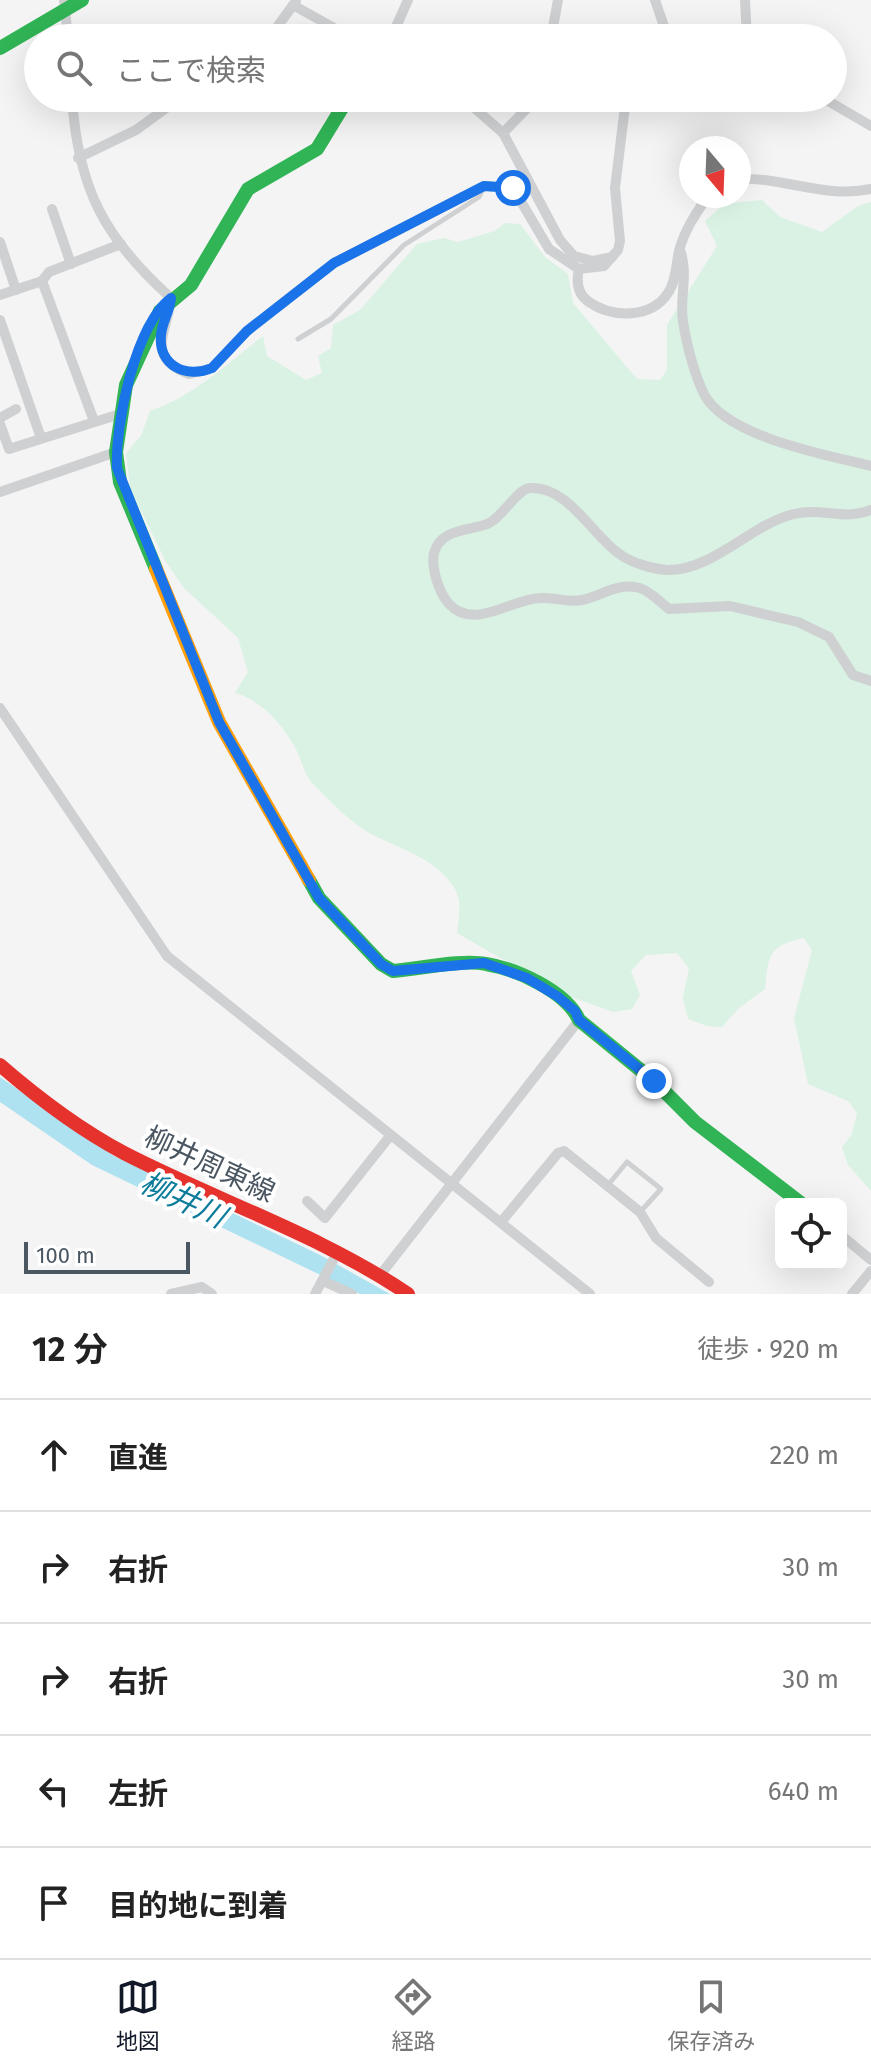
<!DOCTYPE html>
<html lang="ja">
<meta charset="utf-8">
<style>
:root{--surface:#fff;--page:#f2f2f2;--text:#222;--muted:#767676;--line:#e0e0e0;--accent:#111827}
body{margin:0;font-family:"Fira Sans","Noto Sans JP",sans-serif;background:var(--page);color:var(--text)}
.controls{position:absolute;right:24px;bottom:24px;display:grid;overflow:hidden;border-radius:12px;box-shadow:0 8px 32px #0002}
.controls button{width:72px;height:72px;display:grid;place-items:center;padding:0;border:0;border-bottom:2px solid var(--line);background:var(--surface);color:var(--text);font:40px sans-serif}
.compass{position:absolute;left:679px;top:136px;width:72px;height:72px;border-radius:50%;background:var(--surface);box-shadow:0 8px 32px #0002;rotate:161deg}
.scale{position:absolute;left:24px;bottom:20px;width:166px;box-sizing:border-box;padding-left:8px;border:4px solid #4a5661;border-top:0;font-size:22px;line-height:28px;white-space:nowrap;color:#4a5661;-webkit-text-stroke:6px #fff;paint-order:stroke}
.stop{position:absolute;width:24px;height:24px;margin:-18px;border:6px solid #1a73e8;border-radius:50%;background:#fff}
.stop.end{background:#1a73e8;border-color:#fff;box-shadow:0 2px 8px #0008}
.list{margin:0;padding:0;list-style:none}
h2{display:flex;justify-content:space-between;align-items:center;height:104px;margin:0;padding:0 32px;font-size:34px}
h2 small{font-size:26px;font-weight:400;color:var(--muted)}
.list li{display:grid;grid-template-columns:52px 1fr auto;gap:24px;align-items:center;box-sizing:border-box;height:112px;padding:0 32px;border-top:2px solid var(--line)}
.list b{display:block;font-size:30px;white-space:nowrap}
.list em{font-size:26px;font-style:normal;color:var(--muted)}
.icon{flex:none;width:44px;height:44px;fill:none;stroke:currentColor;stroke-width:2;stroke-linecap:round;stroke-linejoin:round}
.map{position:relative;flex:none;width:871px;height:1294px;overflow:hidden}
.search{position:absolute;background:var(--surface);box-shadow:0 8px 32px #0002;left:24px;right:24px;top:24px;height:88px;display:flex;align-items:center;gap:20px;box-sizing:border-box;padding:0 28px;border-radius:44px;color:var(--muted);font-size:30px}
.sheet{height:664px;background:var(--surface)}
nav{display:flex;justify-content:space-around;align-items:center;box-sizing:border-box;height:112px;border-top:2px solid var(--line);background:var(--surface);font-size:22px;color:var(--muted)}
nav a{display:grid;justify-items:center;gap:4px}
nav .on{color:var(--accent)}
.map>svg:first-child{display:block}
.green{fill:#d9f2e3}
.water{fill:#aee2f0}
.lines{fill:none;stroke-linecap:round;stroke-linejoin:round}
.lane{stroke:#ced0d2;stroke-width:5}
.street{stroke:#ced0d2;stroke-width:10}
.fast{stroke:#30b455;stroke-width:14}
.slow{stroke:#ff9f0a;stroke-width:14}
.jam{stroke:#e5322d;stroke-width:14}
.route{stroke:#1a73e8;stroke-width:10}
.labels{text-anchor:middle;stroke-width:8;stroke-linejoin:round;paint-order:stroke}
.street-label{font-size:28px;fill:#4a5661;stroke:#fff}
.water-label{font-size:30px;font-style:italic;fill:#0c7c9b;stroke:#fff}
</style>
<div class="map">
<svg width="871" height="1294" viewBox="0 0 871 1294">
<rect width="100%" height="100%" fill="#f4f4f4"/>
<path class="green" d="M762,200L780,217L822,232L858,206L871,202V1191L848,1165L842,1147L852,1134L857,1113L848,1101L808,1084L794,1018L812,950L804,938C769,945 768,955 765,989L739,1008L722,1027L707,1026L688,1019L683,998L689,968L677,953L646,955L631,971L640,995L632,1009L613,1012L563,994L457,933C459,916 463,901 453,886C435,858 398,848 371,834C351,823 332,803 316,787C305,777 302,762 296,749C282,724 263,701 235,693L248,672L238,638L184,588L166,562L130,488L126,453L141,436L150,411C194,396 227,364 263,336L267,356L306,380L322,373L318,356L331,348L333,325L360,310L417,244L444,238L458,242L495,231L505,223L520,224L545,257L568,274L573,303L637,379L660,380L667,370V325L717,246L705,221L724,204Z"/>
<polygon class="water" points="0,1077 114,1156 322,1256 390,1294 360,1294 92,1165 0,1102"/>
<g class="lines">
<g class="lane">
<polyline points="298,339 331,319 404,245 479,197 484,187"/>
<polyline points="608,1185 627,1162 661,1189 641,1211"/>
</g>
<g class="street">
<polyline points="64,0 68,38"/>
<polyline points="655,0 668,38"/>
<polyline points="745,0 747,38"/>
<polyline points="293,5 352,38"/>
<polyline points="269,38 296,1"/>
<polyline points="391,38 408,0"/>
<polyline points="551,38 558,0"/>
<path d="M72,98C78,188 104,238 171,298C168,330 144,358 189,374L212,368L247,331L334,263L484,186L513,188L549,249L579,269"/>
<polyline points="463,98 503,133 560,240 574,256 593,261 612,257"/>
<path d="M626,98L615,188L620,241L618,250L604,266L579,269C576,282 577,294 589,302C612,318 651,319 668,293C676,282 676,264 679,251C684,231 696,213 708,196"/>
<polyline points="823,98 871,126"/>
<polyline points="503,133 537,98"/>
<polyline points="78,158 136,130 180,98"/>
<path d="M739,179C784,177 826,199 871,189"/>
<polyline points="52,209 71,264"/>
<polyline points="0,242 16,290"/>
<path d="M680,250C689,275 679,296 683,322C687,345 694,373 704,394C726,437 827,455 871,466"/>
<polyline points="42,281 94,421"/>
<polyline points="0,295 42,281 49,272 121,244"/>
<polyline points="0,320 41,438"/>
<polyline points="0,418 16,409"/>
<polyline points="0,424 9,449 120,414"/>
<polyline points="0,492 116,452"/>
<path d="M871,510C844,521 823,507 794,514C751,524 713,571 667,570C653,569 632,563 621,555C594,538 568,485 530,488C516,489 502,520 484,525C465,531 440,530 434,553C431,568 439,593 449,604C475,631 510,599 540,598C555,597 567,603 582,600C602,596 617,582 640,588C650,591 661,603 669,609L730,606L798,622L829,637L853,675L871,681"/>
<polyline points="0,708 167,956 590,1294"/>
<polyline points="307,1201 325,1218 390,1136"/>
<polyline points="502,1221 558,1153 564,1151 640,1212 656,1238 709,1282"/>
<polyline points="841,1235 871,1260"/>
<polyline points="381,1274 579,1020"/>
<polyline points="323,1281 352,1294"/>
<polyline points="171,1294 202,1287 212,1294"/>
<polyline points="315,1294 338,1251"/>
<polyline points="852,1294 871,1271"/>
</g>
<g class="fast">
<polyline points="0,48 82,0"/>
<polyline points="156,569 120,482 116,452 126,385 160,311 191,285 248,189 317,149 348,98"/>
<path d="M309,880L319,898L381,964L393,971C419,969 462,959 486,964C516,969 566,991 579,1020L654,1081L695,1122L802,1204"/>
</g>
<polyline class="slow" points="156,569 219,722 309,880"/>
<path class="jam" d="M0,1065C38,1098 79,1129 124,1153C219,1202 319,1234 408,1294"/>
</g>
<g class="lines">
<path class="route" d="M513,188L484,186L334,263L247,331L212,368C187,379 158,366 161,335C162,322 170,311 171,298C135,326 115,424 117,468L219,722L319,898L381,964L393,971L484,963L527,978L557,996L575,1011L579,1020L654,1081"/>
</g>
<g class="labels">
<g class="street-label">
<text transform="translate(210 1164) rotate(25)" y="10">柳井周東線</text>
</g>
<g class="water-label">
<text transform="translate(183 1200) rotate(25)" y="10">柳井川</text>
</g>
</g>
</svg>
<div class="controls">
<button><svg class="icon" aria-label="locate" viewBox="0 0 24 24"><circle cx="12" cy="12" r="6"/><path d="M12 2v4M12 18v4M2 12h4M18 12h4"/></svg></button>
</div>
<svg class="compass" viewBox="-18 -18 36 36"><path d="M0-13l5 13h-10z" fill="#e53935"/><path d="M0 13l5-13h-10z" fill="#767676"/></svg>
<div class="scale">100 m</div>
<div class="stop" style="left:513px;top:188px"></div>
<div class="stop end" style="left:654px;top:1081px"></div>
<div class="search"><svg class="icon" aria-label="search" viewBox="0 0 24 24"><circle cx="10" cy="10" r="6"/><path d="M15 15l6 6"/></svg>ここで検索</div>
</div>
<section class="sheet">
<h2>12 分<small>徒歩 · 920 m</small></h2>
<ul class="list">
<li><svg class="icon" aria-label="ahead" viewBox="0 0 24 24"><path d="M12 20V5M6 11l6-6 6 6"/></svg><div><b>直進</b></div><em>220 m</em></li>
<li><svg class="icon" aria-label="right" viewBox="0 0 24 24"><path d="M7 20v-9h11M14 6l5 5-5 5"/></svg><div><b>右折</b></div><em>30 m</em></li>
<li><svg class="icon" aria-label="right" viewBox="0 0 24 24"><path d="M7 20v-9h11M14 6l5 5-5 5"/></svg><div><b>右折</b></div><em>30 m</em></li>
<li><svg class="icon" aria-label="left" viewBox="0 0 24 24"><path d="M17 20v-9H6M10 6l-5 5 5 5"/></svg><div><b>左折</b></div><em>640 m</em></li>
<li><svg class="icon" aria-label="arrive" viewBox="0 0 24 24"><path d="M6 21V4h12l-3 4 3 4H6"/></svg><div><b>目的地に到着</b></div></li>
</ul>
</section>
<nav>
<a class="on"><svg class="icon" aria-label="map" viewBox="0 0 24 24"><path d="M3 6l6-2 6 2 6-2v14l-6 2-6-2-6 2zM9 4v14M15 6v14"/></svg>地図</a>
<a><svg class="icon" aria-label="directions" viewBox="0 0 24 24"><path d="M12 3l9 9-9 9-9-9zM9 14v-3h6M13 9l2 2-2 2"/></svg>経路</a>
<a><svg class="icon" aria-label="saved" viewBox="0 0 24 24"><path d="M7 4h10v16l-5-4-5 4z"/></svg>保存済み</a>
</nav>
